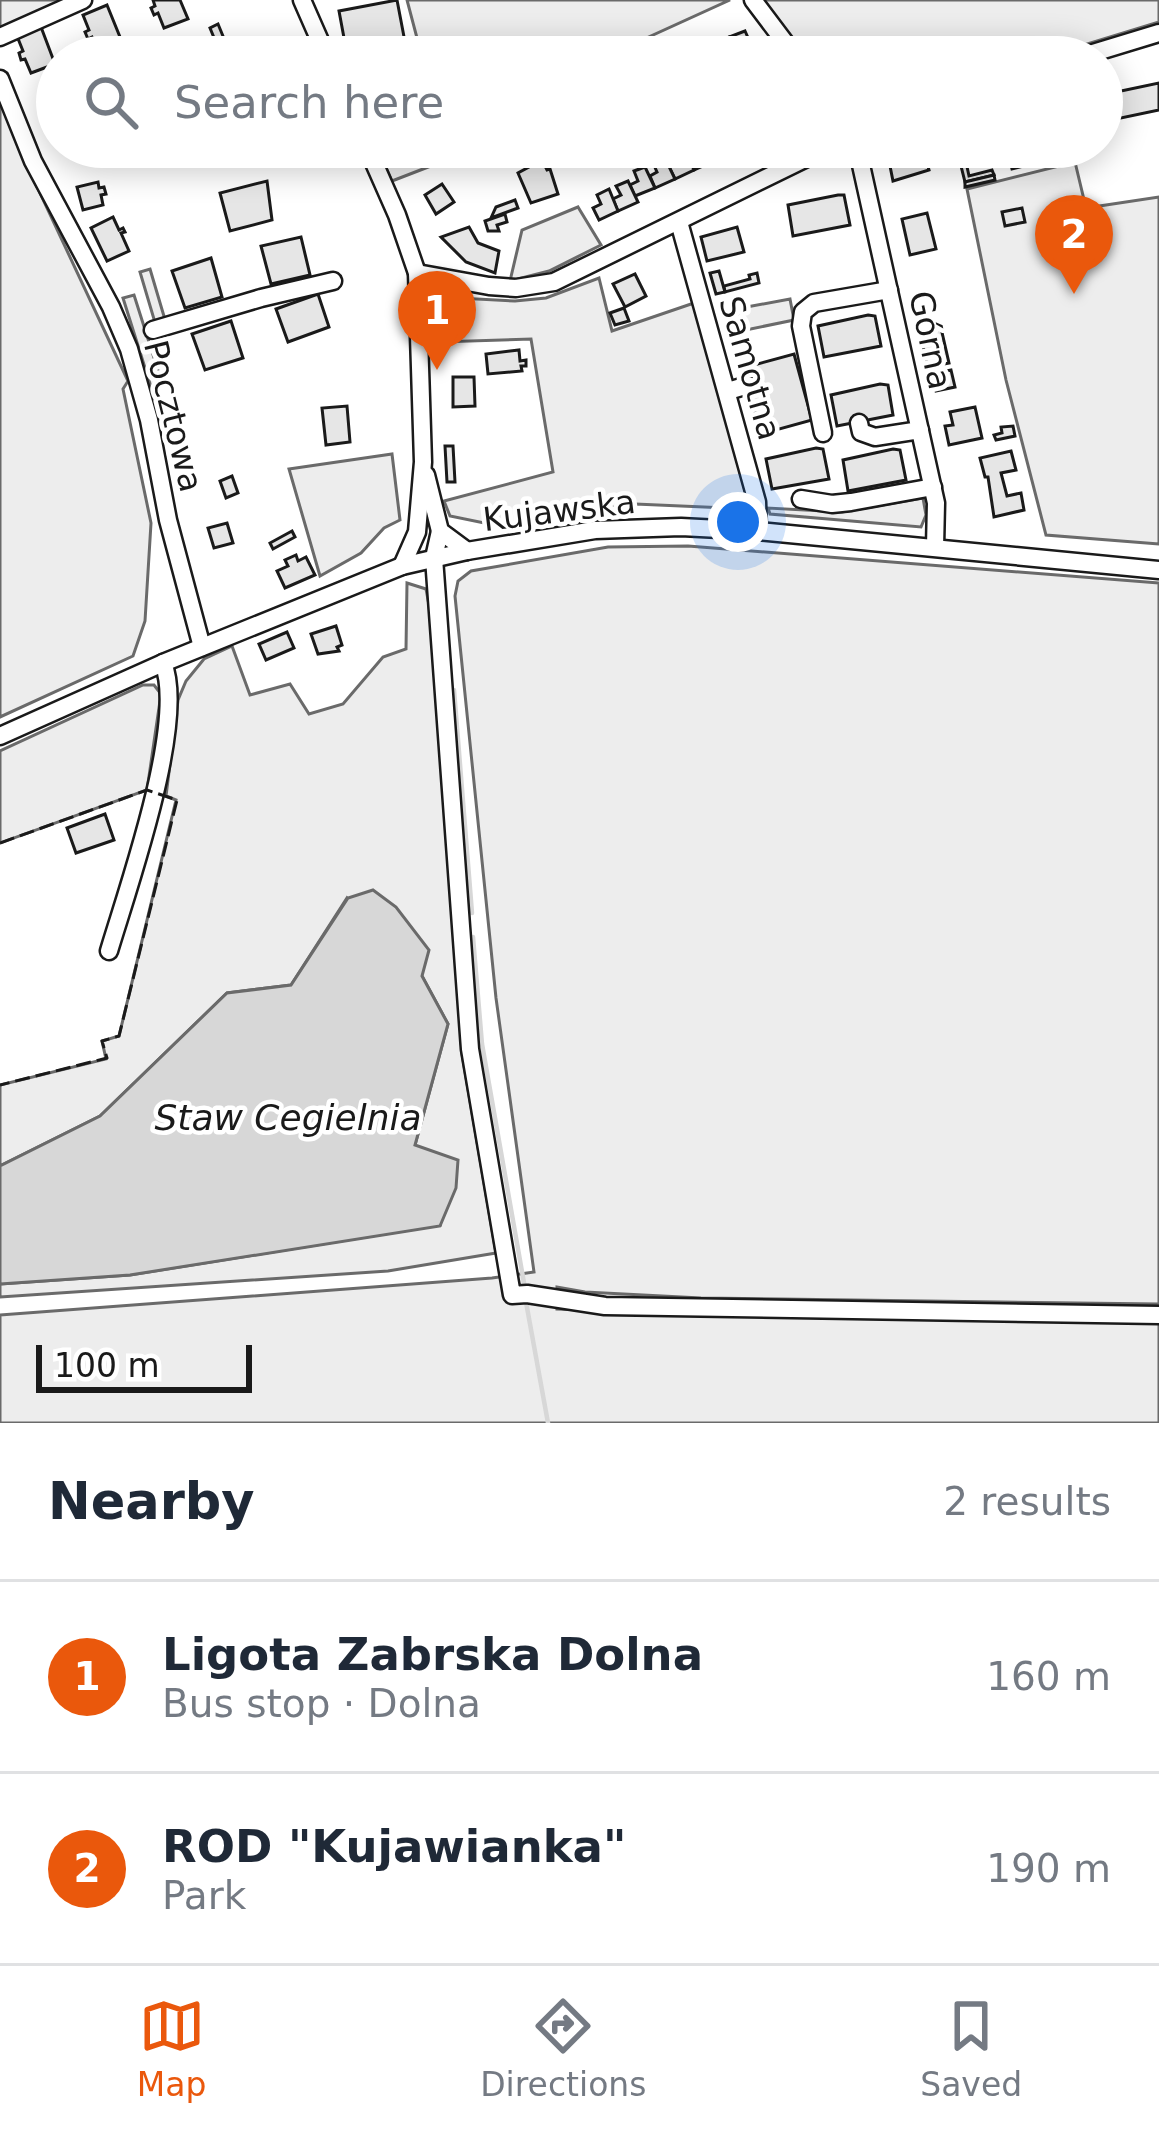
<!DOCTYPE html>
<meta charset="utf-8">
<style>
:root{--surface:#fff;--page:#f6f6f7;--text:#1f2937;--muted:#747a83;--line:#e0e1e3;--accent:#ea580c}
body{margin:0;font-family:"DejaVu Sans",sans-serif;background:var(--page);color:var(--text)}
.scale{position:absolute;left:36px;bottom:30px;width:216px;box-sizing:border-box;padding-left:12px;border:6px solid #1a1a1a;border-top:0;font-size:33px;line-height:42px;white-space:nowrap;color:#1a1a1a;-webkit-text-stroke:9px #fff;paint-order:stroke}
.you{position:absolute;left:738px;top:522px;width:42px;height:42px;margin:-30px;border:9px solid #fff;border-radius:50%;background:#1a73e8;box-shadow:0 0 0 18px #1a73e833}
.badge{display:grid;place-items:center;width:78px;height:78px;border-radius:50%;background:var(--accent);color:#fff;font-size:39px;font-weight:700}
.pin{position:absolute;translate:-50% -99px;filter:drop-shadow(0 3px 6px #0008)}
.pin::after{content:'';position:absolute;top:63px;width:42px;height:36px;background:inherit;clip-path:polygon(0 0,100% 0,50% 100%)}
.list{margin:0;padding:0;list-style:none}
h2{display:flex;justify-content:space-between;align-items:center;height:156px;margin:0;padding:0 48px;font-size:51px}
h2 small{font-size:39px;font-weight:400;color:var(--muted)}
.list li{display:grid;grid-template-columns:78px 1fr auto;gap:36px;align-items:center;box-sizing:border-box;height:192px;padding:0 48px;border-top:3px solid var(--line)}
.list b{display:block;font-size:45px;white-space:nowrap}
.list p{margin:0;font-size:39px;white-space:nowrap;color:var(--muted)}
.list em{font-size:39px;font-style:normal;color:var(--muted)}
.icon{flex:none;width:66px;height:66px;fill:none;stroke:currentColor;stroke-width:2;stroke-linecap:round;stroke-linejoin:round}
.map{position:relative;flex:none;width:1159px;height:1423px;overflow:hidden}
.search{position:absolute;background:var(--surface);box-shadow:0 6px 30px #0003;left:36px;right:36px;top:36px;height:132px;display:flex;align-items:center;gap:30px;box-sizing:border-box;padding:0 42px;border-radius:66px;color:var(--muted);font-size:45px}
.sheet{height:540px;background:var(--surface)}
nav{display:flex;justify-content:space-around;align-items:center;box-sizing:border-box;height:168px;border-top:3px solid var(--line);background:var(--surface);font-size:33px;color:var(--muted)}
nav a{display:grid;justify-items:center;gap:6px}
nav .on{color:var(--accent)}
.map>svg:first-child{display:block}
.built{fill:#ededed;stroke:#6a6a6a;stroke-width:3}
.water{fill:#d7d7d7;stroke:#6a6a6a;stroke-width:3}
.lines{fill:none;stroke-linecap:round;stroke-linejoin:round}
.stream{stroke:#d7d7d7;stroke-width:4.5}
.building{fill:#e6e6e6;stroke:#1a1a1a;stroke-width:3}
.minor-casing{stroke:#1a1a1a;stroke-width:21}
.minor{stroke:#fff;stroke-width:16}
.fence{stroke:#1a1a1a;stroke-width:3;stroke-dasharray:15 6;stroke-linecap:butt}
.labels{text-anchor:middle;stroke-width:9;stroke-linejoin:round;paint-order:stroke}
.street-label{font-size:33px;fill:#1a1a1a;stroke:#fff}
.water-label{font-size:36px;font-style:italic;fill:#1a1a1a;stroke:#fff}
</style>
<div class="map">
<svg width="1159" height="1423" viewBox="0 0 1159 1423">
<rect width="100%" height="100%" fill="#fff"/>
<g class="built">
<polygon points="0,0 71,0 0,29"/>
<polygon points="407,0 730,0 629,46 633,57 422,57"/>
<polygon points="762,0 1159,0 1159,22 1045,57 805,57"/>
<polygon points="0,101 25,161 128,381 123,389 151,523 145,621 133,656 0,717"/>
<polygon points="377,147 480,147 392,181"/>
<polygon points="1075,162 1086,208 1159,197 1159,544 1046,535 1006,380 967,189"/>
<polygon points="578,207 601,245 549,271 510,281 522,230"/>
<polygon points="150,269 166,323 156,326 140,272"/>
<polygon points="599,278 612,331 694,303 750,509 635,504 494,525 450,516 444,501 553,472 531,339 438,342 438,307 458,298 515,301 546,298"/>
<polygon points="134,295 162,383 151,387 123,298"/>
<polygon points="790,299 794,320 741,331 736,309"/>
<polygon points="392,454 400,520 384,528 361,553 320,576 289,469"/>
<polygon points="923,498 926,515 921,527 770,514 768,508 842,512"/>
<polygon points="688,546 1159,583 1159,1304 701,1298 585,1292 557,1287 557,1309 735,1315 1159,1323 1159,1423 0,1423 0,1315 492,1278 534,1272 496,998 455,596 458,581 471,571 608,547"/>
<polygon points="407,583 426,589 429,605 444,777 462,1054 496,1253 388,1271 0,1297 0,1284 130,1275 440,1225 415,1145 448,1024 422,976 347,898 291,985 227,993 100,1116 0,1166 0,1085 106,1059 102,1041 119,1036 176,800 166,796 178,700 186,681 204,659 232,646 250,695 290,684 309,714 343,704 383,657 406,649"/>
<polygon points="143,685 154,685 161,694 147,790 0,843 0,751"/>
</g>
<polygon class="water" points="373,890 396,907 429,950 422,976 448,1024 415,1145 458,1160 456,1188 440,1226 130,1275 0,1284 0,1166 100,1116 227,993 291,985 348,898"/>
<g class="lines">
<g class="stream">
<polyline points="454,690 472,913"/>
<polyline points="473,937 482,1044 524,1283"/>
<polyline points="526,1302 548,1423"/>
</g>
</g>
<g class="building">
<polygon points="153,0 180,0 188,19 164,28 158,13 154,15 151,8 155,6"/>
<polygon points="397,0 405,42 347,54 339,11"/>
<polygon points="107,5 122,42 98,52 92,37 88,39 85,32 89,30 83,15"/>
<polygon points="218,24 225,41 217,45 210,28"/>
<polygon points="41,27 55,64 31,73 25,59 21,60 19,53 23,51 17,36"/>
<polygon points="745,31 754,51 745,55 746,57 738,57 729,37"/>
<polygon points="729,37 738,57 718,57 714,45"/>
<polygon points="1159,83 1159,110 1102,122 1102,95"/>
<polygon points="693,147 707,147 714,161 694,170 689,158 697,155"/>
<polygon points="715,147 731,147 734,153 714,161 709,150"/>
<polygon points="894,147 917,147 920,160 926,159 929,170 893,181 890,166 895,164 891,150"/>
<polygon points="1016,147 1023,147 1028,165 1012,169 1007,149"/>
<polygon points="1023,147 1043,147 1047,161 1028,165"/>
<polygon points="963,148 969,176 992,170 994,175 965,182 957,150"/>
<polygon points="685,149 694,170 675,179 669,167 677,164 673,154"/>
<polygon points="665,158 675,179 655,188 650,176 657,172 653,163"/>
<polygon points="542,160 547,170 550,169 558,194 531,203 518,173"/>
<polygon points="645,167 655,188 635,196 630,185 638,181 634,171"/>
<polygon points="994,175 995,180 965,187 965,182"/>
<polygon points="267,181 272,220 230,231 220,193"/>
<polygon points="628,181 638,202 618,211 613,199 621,195 616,186"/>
<polygon points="98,182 99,188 104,187 106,194 101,195 103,205 83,210 77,187"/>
<polygon points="442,184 454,202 436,214 425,195"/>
<polygon points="609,189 618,211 599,220 593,208 601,204 597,195"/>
<polygon points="838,195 844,195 850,225 793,236 788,205"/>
<polygon points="515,200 518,208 491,218 496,207"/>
<polygon points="1022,208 1025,222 1005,226 1002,212"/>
<polygon points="927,213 936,249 910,255 902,219"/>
<polygon points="505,214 507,222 497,225 499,231 488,231 485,221"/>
<polygon points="113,217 119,230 123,228 125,232 121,233 129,251 107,261 91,228"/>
<polygon points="469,227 478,243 499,251 495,273 466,262 441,237"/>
<polygon points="737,227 744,252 707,261 701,237"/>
<polygon points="301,237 310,275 271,284 261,246"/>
<polygon points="211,258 222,297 185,308 172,271"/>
<polygon points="719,271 725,292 716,294 710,273"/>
<polygon points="757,273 759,283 725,292 724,286 750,279 749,275"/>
<polygon points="635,274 646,296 625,307 613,284"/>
<polygon points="318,294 329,327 288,342 276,309"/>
<polygon points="624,308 629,321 615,325 610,313"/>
<polygon points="868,315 875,316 881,346 824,357 818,326"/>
<polygon points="231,321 243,358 205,370 192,334"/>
<polygon points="941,328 949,363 928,367 920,333"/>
<polygon points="519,350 520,361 526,360 526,366 521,366 522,371 488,374 486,354"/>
<polygon points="794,354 812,420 761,434 743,368"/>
<polygon points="951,370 955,387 936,391 932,374"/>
<polygon points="453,377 474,377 475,406 453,407"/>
<polygon points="880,384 888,385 893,415 837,426 831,395"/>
<polygon points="347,406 350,442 326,445 322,408"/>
<polygon points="975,407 982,438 949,445 945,426 953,425 950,412"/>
<polygon points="1013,426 1015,436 996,440 994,435 1002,433 1001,427"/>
<polygon points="445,446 453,446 455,482 447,482"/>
<polygon points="816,448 823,449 829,479 772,489 766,459"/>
<polygon points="893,449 900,450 906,480 848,491 843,460"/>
<polygon points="1011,451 1016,470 1001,473 1007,496 1021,493 1024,510 994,517 988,477 985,477 980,458"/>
<polygon points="232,476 238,493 226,498 220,481"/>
<polygon points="227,523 233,543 214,548 208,528"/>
<polygon points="292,531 295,537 273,549 270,543"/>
<polygon points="296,555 298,561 306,557 315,575 285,588 277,571 288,566 285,560"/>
<polygon points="336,626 342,645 337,647 339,651 318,654 311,634"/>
<polygon points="287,632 294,648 266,660 259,644"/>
<polygon points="105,814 114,840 76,853 67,828"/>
</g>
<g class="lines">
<defs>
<g id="minor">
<polyline points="302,0 327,57"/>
<polyline points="753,0 796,57"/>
<polyline points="0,37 83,0"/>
<polyline points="1080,57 1159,33"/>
<polyline points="0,79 33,161 111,307 129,349 149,420 168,520 202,647"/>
<polyline points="367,147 397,215 417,273 423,462 417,532 402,566"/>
<polyline points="857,147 936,503 935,547"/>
<polyline points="576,157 598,147"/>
<polyline points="679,222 757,502 758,531"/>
<polyline points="417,273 489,286 516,288 554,282 829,147"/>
<polyline points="153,330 261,298 333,281"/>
<polyline points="728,391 748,385"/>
<polyline points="859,423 861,432 875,437 920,430"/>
<polyline points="823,433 801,326 803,312 814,303 889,290"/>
<polyline points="426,475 440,531 467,551"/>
<polyline points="801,499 832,504 851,502 933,487"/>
<polyline points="440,531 434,558 470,1049 512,1295 527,1294 605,1306 1159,1315"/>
<polyline points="0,736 163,663 402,566 467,551 595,530 681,527 758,531 1159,570"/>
<path d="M109,951C128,887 187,721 163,663"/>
</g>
</defs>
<use href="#minor" class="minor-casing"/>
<use href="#minor" class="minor"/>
<polyline class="fence" points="0,843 147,790 177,800 119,1036 102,1041 107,1058 0,1085"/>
</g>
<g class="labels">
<g class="street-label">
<text transform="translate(931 340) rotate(78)" y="12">Górna</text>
<text transform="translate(751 368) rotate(74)" y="12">Samotna</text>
<text transform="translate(174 416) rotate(76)" y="12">Pocztowa</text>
<text transform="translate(559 510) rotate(-7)" y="12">Kujawska</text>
</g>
<g class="water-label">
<text x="288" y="1130">Staw Cegielnia</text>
</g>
</g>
</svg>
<div class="scale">100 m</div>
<div class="you"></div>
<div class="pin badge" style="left:437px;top:370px">1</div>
<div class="pin badge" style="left:1074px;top:294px">2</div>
<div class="search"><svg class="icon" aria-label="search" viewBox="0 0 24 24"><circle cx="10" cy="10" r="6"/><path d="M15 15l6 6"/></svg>Search here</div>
</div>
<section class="sheet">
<h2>Nearby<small>2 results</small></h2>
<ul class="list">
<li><span class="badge">1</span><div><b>Ligota Zabrska Dolna</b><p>Bus stop · Dolna</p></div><em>160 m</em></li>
<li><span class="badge">2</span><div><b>ROD &quot;Kujawianka&quot;</b><p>Park</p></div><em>190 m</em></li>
</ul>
</section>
<nav>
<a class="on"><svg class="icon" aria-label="map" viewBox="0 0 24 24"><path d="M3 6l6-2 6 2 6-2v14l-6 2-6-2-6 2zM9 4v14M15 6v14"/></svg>Map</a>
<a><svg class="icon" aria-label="directions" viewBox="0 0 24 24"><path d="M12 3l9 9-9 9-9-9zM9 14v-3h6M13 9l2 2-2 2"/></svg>Directions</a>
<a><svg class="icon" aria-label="saved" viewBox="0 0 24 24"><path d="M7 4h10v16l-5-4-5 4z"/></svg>Saved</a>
</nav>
